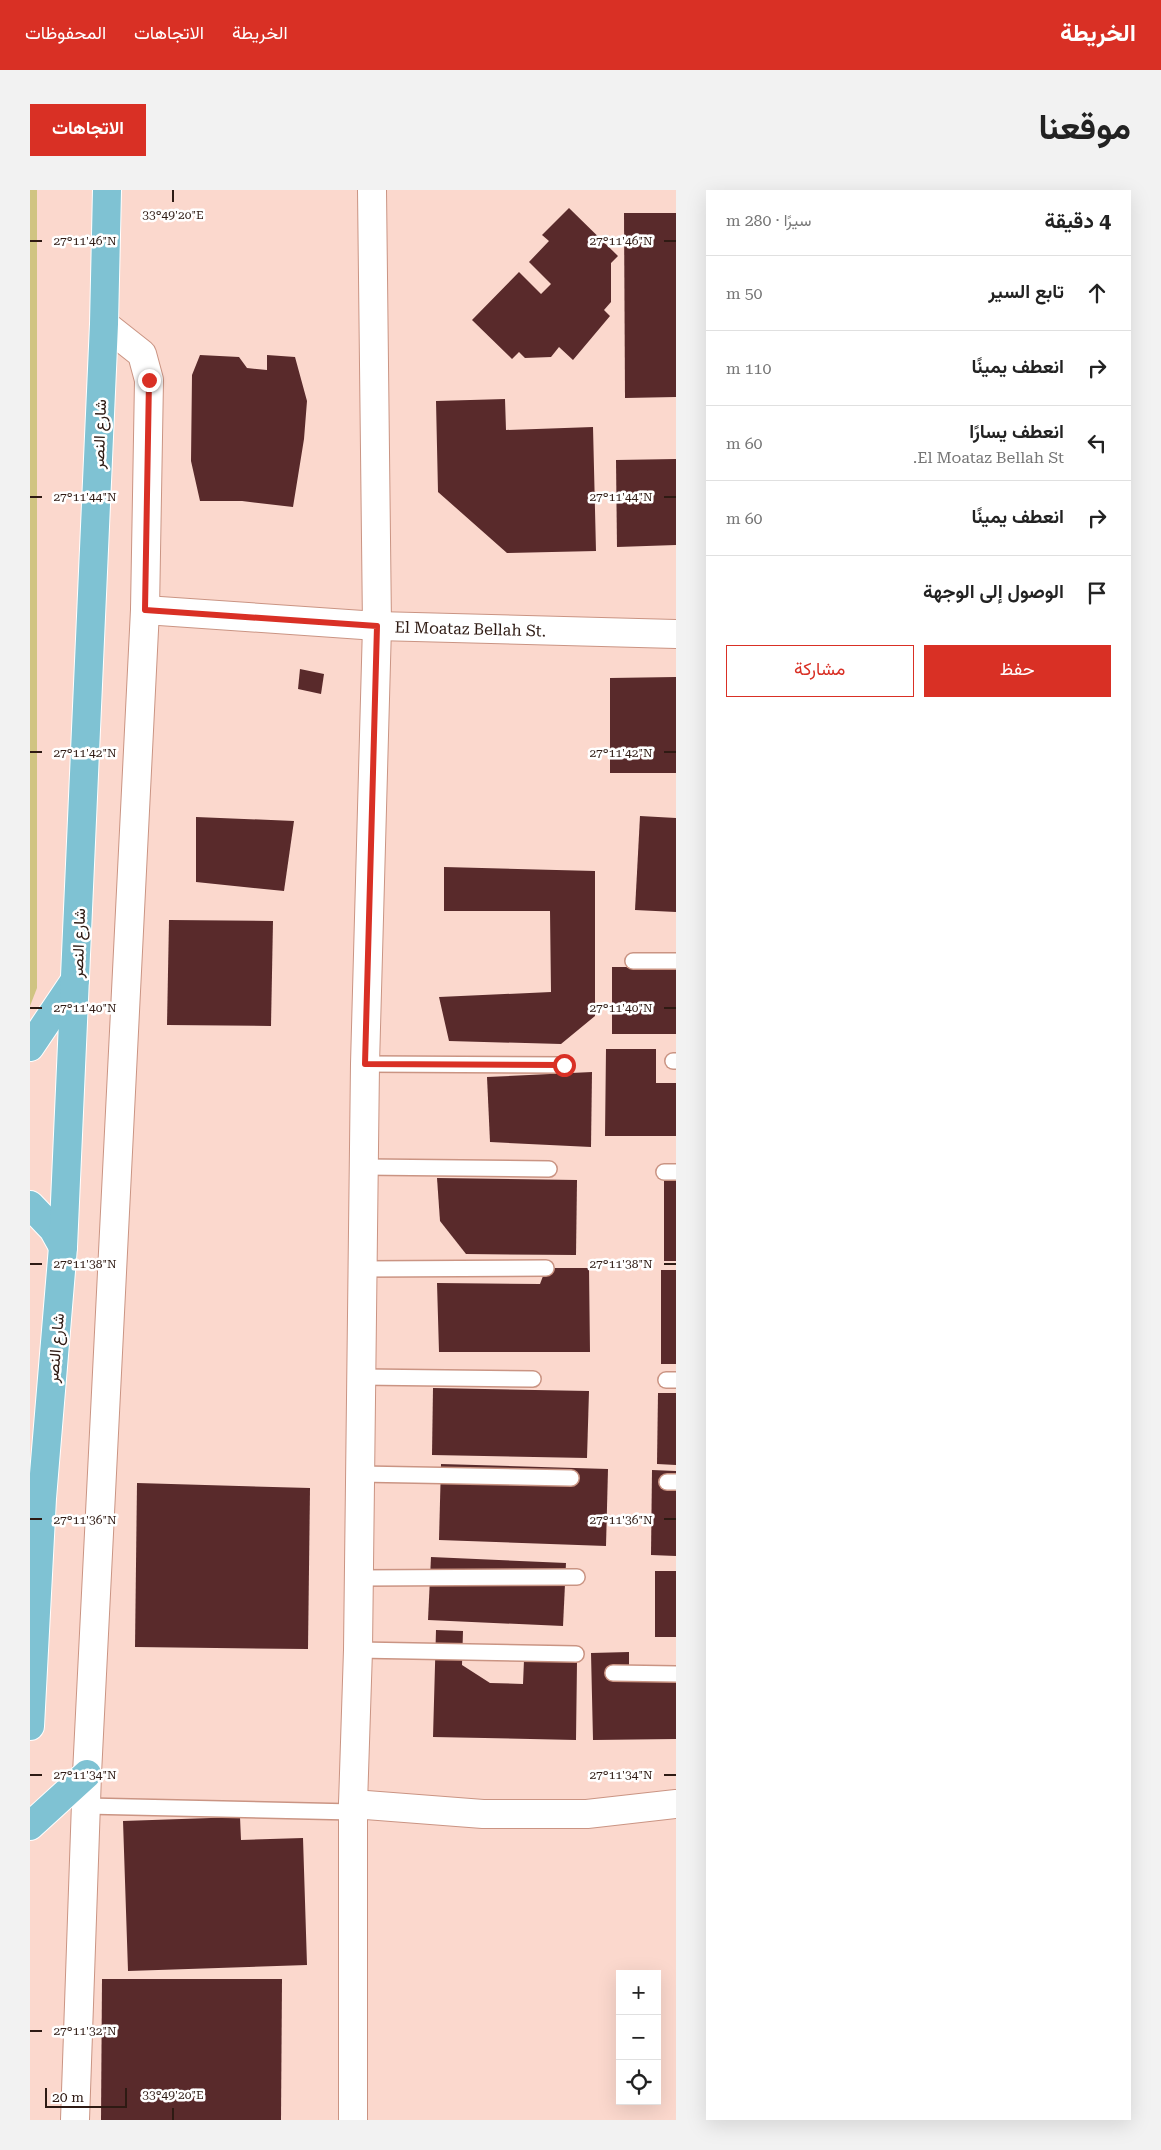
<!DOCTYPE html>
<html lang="ar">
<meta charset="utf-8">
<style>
:root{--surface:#fff;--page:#f2f2f2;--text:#222;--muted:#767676;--line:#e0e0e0;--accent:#d93025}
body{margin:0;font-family:"Roboto Serif",Vazirmatn,serif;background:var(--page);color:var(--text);direction:rtl}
.controls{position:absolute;right:15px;bottom:15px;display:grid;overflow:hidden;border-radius:0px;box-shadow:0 5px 20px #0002}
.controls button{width:45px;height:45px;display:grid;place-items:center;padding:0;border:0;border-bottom:1px solid var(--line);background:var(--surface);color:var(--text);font:25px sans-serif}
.scale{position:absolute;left:15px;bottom:12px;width:82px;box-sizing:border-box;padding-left:5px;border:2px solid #2e1a13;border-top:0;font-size:14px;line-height:18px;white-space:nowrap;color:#2e1a13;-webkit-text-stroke:4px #fff;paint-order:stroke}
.stop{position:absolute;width:15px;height:15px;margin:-11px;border:4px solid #d93025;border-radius:50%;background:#fff}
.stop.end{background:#d93025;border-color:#fff;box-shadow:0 1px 5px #0008}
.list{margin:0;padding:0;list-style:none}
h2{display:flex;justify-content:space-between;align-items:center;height:65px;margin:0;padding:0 20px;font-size:21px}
h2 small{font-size:16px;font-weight:400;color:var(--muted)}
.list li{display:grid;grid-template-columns:32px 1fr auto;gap:15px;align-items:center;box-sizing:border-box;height:75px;padding:0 20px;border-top:1px solid var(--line)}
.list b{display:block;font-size:19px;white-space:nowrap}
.list p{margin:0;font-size:16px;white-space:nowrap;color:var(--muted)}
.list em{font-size:16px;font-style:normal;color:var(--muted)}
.actions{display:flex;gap:10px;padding:15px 20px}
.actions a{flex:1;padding:11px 0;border:1px solid var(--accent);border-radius:0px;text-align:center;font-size:18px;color:var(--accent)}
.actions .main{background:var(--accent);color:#fff}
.icon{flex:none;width:28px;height:28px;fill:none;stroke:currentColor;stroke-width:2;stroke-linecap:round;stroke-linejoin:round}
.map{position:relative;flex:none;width:646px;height:1930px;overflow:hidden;direction:ltr;border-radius:0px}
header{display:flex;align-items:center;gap:30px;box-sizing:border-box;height:70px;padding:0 25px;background:var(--accent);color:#fff}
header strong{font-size:24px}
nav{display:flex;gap:28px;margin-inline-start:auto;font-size:18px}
.intro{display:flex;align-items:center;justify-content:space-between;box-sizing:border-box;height:120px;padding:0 30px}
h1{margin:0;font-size:35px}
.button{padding:12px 22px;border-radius:0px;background:var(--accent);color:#fff;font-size:18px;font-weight:700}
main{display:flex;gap:30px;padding:0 30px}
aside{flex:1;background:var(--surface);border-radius:0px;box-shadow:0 5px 20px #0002}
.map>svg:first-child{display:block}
.green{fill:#d0c481}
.building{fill:#592a2b}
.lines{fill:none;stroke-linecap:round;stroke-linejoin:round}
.service-casing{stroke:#ca9483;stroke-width:18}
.minor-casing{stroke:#ca9483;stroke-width:30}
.tertiary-casing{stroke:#ca9483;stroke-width:30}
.primary-casing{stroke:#fff;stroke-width:30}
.service{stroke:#fff;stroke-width:15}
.minor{stroke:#fff;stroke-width:28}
.tertiary{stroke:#fff;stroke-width:28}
.primary{stroke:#7fc2d3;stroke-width:28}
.route{stroke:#d93025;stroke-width:6}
.ticks{fill:none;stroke:#2e1a13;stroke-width:2}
.labels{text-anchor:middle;stroke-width:5;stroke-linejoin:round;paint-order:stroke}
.street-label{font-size:16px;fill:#2e1a13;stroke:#fff}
.ticks-label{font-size:12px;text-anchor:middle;fill:#2e1a13;stroke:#fff;stroke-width:5;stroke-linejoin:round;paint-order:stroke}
</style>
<header>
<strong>الخريطة</strong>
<nav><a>الخريطة</a><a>الاتجاهات</a><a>المحفوظات</a></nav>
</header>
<div class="intro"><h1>موقعنا</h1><a class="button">الاتجاهات</a></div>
<main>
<aside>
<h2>4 دقيقة<small>سيرًا · 280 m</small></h2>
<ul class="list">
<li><svg class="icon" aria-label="ahead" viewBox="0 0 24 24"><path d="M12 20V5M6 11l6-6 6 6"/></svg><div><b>تابع السير</b></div><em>50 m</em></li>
<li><svg class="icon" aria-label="right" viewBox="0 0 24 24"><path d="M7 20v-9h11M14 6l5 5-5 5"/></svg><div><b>انعطف يمينًا</b></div><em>110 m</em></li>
<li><svg class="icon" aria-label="left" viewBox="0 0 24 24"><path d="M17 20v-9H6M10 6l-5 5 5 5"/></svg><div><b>انعطف يسارًا</b><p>El Moataz Bellah St.</p></div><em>60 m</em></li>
<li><svg class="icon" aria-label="right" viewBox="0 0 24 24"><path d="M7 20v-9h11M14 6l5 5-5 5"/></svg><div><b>انعطف يمينًا</b></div><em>60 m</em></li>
<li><svg class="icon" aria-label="arrive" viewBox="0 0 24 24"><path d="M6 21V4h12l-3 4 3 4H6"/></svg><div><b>الوصول إلى الوجهة</b></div></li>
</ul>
<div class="actions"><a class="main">حفظ</a><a>مشاركة</a></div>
</aside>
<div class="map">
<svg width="646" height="1930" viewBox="0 0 646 1930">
<rect width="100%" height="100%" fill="#fbd8cd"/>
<polygon class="green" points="0,0 7,0 7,798 0,816"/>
<g class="building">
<polygon points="539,18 588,66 581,73 581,112 574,120 580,126 543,170 529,157 521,167 495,168 489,162 482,169 442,130 489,82 511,104 521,94 499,72 519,51 512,45"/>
<polygon points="594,23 646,23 646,207 595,208"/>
<polygon points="170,165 209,167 217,178 237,180 237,165 265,167 277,211 274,249 263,317 212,311 170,311 161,271 162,185"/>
<polygon points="475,209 476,240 563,237 566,361 477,363 408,302 406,211"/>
<polygon points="646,269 646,355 587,357 586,270"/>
<polygon points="270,479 294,484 291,504 268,499"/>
<polygon points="646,487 646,583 580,583 580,488"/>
<polygon points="610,626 646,628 646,722 605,720"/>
<polygon points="166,627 264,631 254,701 166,692"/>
<polygon points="414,677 565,681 565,826 531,854 419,851 409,807 521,802 520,721 414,721"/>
<polygon points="139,730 243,731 241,836 137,835"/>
<rect x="582" y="777" width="64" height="67"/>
<polygon points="576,859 626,859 626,893 646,893 646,946 575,946"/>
<polygon points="562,882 561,957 460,952 457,887"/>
<rect x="634" y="982" width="12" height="89"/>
<polygon points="407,988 547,990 546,1065 436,1064 410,1031"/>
<polygon points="516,1078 559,1078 560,1162 409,1162 407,1093 510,1094"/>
<rect x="631" y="1080" width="15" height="94"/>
<polygon points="403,1198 559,1201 557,1268 402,1265"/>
<polygon points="628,1203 646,1203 646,1275 627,1274"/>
<polygon points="411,1274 578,1279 576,1356 409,1350"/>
<polygon points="622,1280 646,1281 646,1366 621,1365"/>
<polygon points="107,1293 280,1298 278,1459 105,1457"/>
<polygon points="401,1367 536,1373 533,1436 398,1430"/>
<rect x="625" y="1381" width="21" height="66"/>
<polygon points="406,1440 433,1441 432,1475 460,1493 493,1494 494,1470 547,1472 546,1550 403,1547"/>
<polygon points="599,1462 599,1491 646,1490 646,1549 563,1550 561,1463"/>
<polygon points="210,1627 211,1650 273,1648 277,1775 98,1781 93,1631"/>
<polygon points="72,1789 252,1789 251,1930 71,1930"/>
</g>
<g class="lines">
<defs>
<g id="service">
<polyline points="603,771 646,771"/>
<polyline points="643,871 646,871"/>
<polyline points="335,874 533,875"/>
<polyline points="333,977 519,979"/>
<polyline points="634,982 646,982"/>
<polyline points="333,1079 516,1078"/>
<polyline points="331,1187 503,1189"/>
<polyline points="636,1190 646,1190"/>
<polyline points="330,1284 541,1288"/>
<polyline points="637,1292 646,1292"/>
<polyline points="329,1388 547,1387"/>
<polyline points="328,1460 546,1464"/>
<polyline points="583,1483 646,1484"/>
<polyline points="56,1616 323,1622"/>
</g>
<g id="minor">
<path id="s1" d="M115,420L347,436L646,444"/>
<polyline points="323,1614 453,1624 557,1624 646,1614"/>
<polyline points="323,1930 323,1614 328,1460 335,874 347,436 342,0"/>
</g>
<polyline id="tertiary" points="45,1930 57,1584 115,420 119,190 112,164 74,134"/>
<g id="primary">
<polyline points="0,857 45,790"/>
<polyline points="0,1015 23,1039 33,1057"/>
<polyline points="0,1536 12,1308 33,1057 74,134 77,0"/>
<polyline points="0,1636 57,1584"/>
</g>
</defs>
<use href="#service" class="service-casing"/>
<use href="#minor" class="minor-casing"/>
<use href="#tertiary" class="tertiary-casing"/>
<use href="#primary" class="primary-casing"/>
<use href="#service" class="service"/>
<use href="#minor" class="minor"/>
<use href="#tertiary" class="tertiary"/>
<use href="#primary" class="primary"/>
</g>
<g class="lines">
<polyline class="route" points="119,190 115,420 347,436 335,874 534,875"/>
</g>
<path class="ticks" d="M143,0V12M0,51H12M634,51H646M0,307H12M634,307H646M0,562H12M634,562H646M0,818H12M634,818H646M0,1074H12M634,1074H646M0,1329H12M634,1329H646M0,1585H12M634,1585H646M0,1841H12M143,1918V1930"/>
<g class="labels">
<g class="street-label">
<text transform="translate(69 244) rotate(-88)" y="6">شارع النصر</text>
<text dy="6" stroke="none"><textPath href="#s1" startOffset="326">El Moataz Bellah St.</textPath></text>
<text transform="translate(48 753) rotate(-88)" y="6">شارع النصر</text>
<text transform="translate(25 1158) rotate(-85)" y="6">شارع النصر</text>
</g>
</g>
<g class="ticks-label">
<text x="143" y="29">33°49'20"E</text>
<text x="55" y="55">27°11'46"N</text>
<text x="591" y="55">27°11'46"N</text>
<text x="55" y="311">27°11'44"N</text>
<text x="591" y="311">27°11'44"N</text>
<text x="55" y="567">27°11'42"N</text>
<text x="591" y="567">27°11'42"N</text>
<text x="55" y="822">27°11'40"N</text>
<text x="591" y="822">27°11'40"N</text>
<text x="55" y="1078">27°11'38"N</text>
<text x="591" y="1078">27°11'38"N</text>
<text x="55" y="1334">27°11'36"N</text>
<text x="591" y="1334">27°11'36"N</text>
<text x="55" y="1589">27°11'34"N</text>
<text x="591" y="1589">27°11'34"N</text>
<text x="55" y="1845">27°11'32"N</text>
<text x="143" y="1909">33°49'20"E</text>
</g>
</svg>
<div class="controls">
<button>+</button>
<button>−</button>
<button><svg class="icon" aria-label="locate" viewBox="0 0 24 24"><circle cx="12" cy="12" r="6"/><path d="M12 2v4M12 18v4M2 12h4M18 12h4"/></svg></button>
</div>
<div class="scale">20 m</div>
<div class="stop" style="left:534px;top:875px"></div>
<div class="stop end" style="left:119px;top:190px"></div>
</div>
</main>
